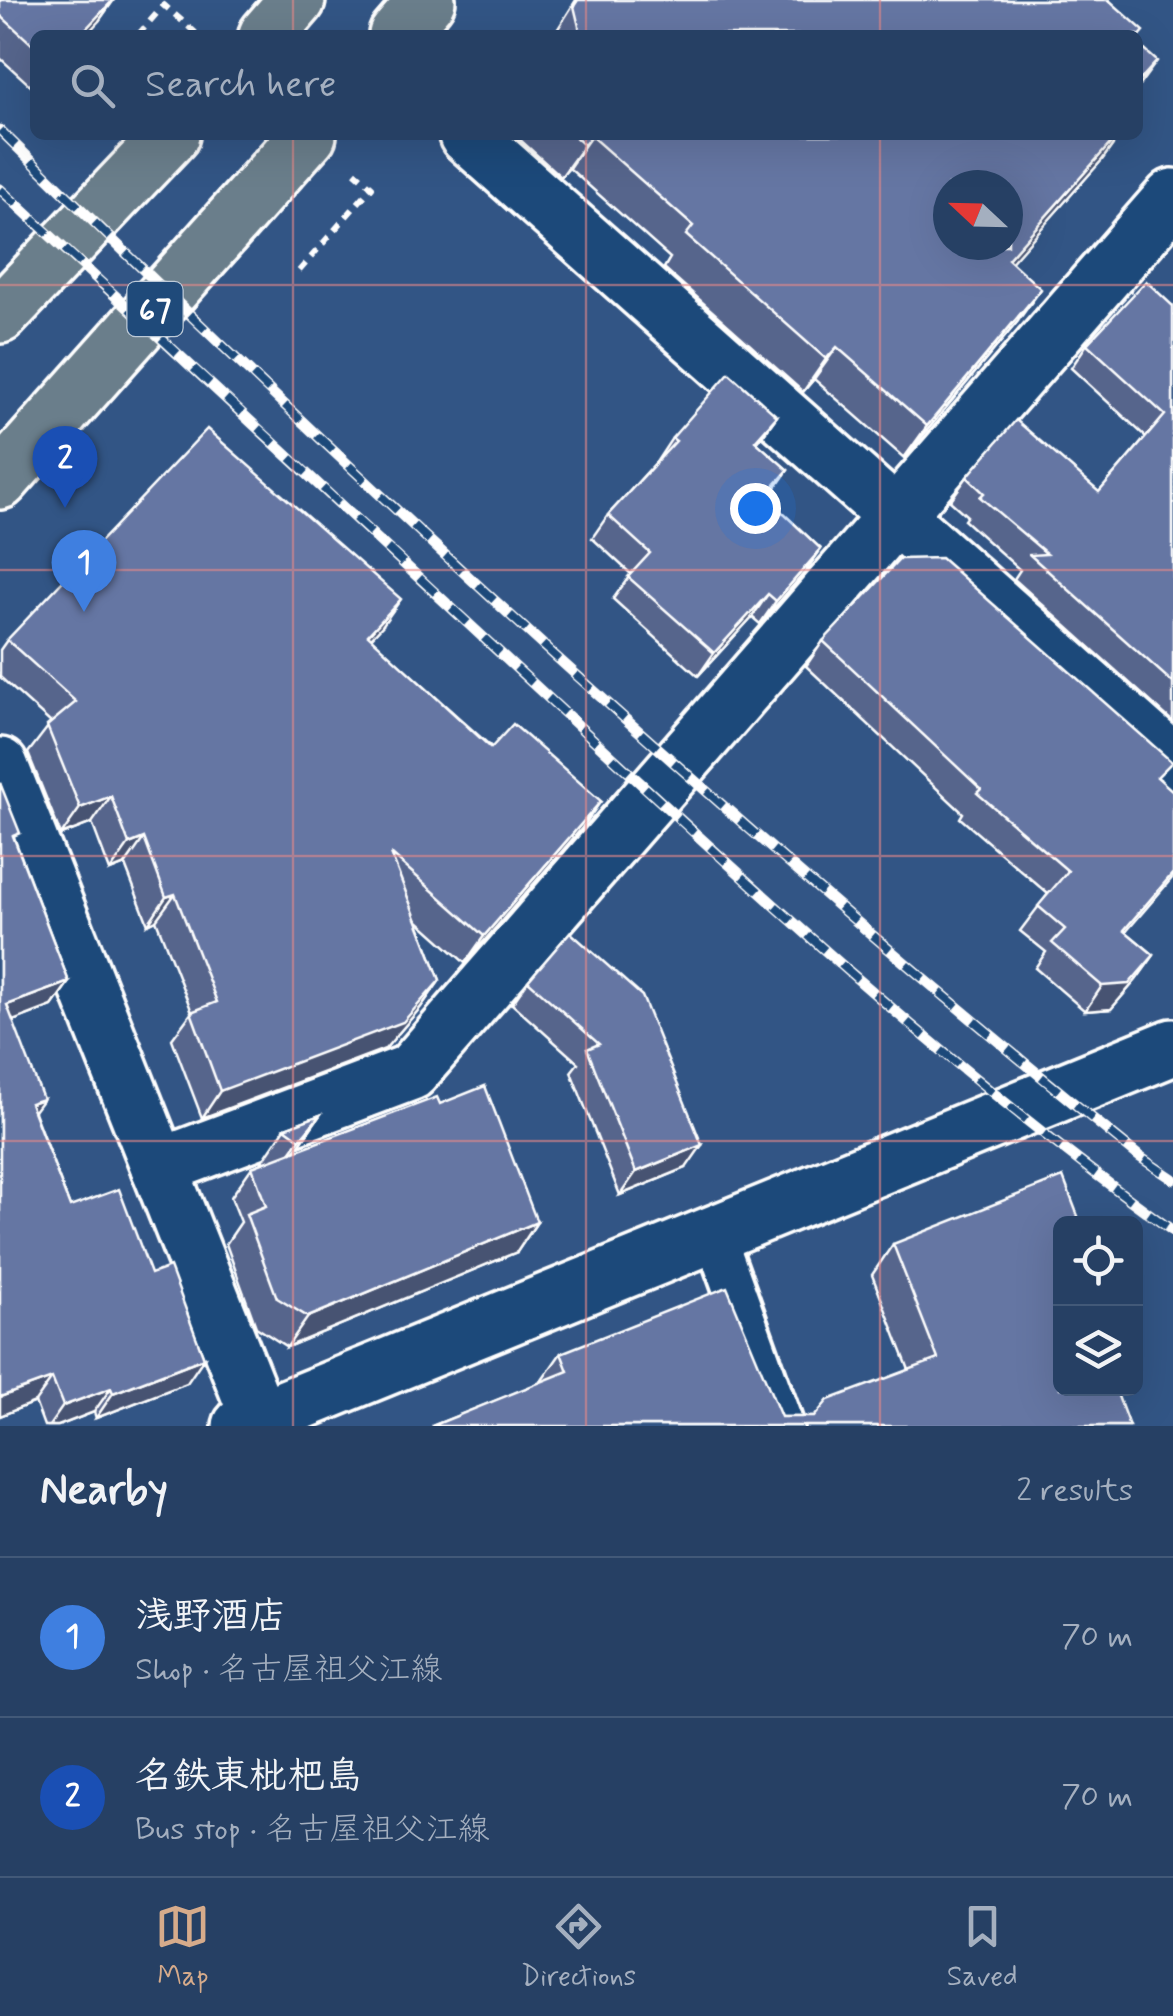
<!DOCTYPE html>
<meta charset="utf-8">
<style>
:root{--surface:#264064;--page:#324b6d;--text:#f1f3f6;--muted:#a4afbf;--line:#425978;--accent:#d6ab8b}
body{margin:0;font-family:Mynerve,"Klee One",sans-serif;background:var(--page);color:var(--text)}
.controls{position:absolute;right:30px;bottom:30px;display:grid;overflow:hidden;border-radius:15px;box-shadow:0 10px 40px #0002}
.controls button{width:90px;height:90px;display:grid;place-items:center;padding:0;border:0;border-bottom:2px solid var(--line);background:var(--surface);color:var(--text);font:50px sans-serif}
.compass{position:absolute;left:933px;top:170px;width:90px;height:90px;border-radius:50%;background:var(--surface);box-shadow:0 10px 40px #0002;rotate:292deg}
.you{position:absolute;left:755px;top:508px;width:35px;height:35px;margin:-25px;border:8px solid #fff;border-radius:50%;background:#1a73e8;box-shadow:0 0 0 15px #1a73e833}
.badge{display:grid;place-items:center;width:65px;height:65px;border-radius:50%;background:var(--accent);color:#fff;font-size:32px;font-weight:700}
.pin{position:absolute;translate:-50% -82px;filter:drop-shadow(0 2px 5px #0008)}
.pin::after{content:'';position:absolute;top:52px;width:35px;height:30px;background:inherit;clip-path:polygon(0 0,100% 0,50% 100%)}
.list{margin:0;padding:0;list-style:none}
h2{display:flex;justify-content:space-between;align-items:center;height:130px;margin:0;padding:0 40px;font-size:42px}
h2 small{font-size:32px;font-weight:400;color:var(--muted)}
.list li{display:grid;grid-template-columns:65px 1fr auto;gap:30px;align-items:center;box-sizing:border-box;height:160px;padding:0 40px;border-top:2px solid var(--line)}
.list b{display:block;font-size:38px;white-space:nowrap}
.list p{margin:0;font-size:32px;white-space:nowrap;color:var(--muted)}
.list em{font-size:32px;font-style:normal;color:var(--muted)}
.icon{flex:none;width:55px;height:55px;fill:none;stroke:currentColor;stroke-width:2;stroke-linecap:round;stroke-linejoin:round}
.map{position:relative;flex:none;width:1173px;height:1426px;overflow:hidden}
.search{position:absolute;background:var(--surface);box-shadow:0 10px 40px #0002;left:30px;right:30px;top:30px;height:110px;display:flex;align-items:center;gap:25px;box-sizing:border-box;padding:0 35px;border-radius:15px;color:var(--muted);font-size:38px}
.sheet{height:450px;background:var(--surface)}
nav{display:flex;justify-content:space-around;align-items:center;box-sizing:border-box;height:140px;border-top:2px solid var(--line);background:var(--surface);font-size:28px;color:var(--muted)}
nav a{display:grid;justify-items:center;gap:5px}
nav .on{color:var(--accent)}
.map>svg:first-child{display:block}
.lines{fill:none;stroke-linecap:round;stroke-linejoin:round}
.lane-casing{stroke:#fff;stroke-width:48}
.street-casing{stroke:#fff;stroke-width:62}
.secondary-casing{stroke:#fff;stroke-width:62}
.primary-casing{stroke:#fff;stroke-width:62}
.path{stroke:#fff;stroke-width:6;stroke-dasharray:10 8;stroke-linecap:butt}
.lane{stroke:#1f4a7a;stroke-width:40}
.street{stroke:#1f4a7a;stroke-width:55}
.secondary{stroke:#1f4a7a;stroke-width:55}
.primary{stroke:#6b7e8b;stroke-width:55}
.rail-casing{stroke:#fff;stroke-width:11}
.rail{stroke:#1f4a7a;stroke-width:8;stroke-dasharray:22;stroke-linecap:butt}
.wall{fill:#57658c;stroke:#fff;stroke-width:2.5}
.shaded-wall{fill:#475372;stroke:#fff;stroke-width:2.5}
.building{fill:#6576a3;stroke:#fff;stroke-width:2.5;fill-rule:evenodd}
.grid{fill:none;stroke:#e88989;stroke-width:2.5;stroke-opacity:0.55}
.labels{text-anchor:middle;stroke-width:9;stroke-linejoin:round;paint-order:stroke}
.shield{fill:#1f4a7a;stroke:#bcc9d7;stroke-width:2.5}
.shield-label{font-size:32px;font-weight:bold;fill:#fff}
</style>
<div class="map">
<svg width="1173" height="1426" viewBox="0 0 1173 1426">
<rect width="100%" height="100%" fill="#325585"/>
<filter id="ink" filterUnits="userSpaceOnUse"><feTurbulence type="fractalNoise" baseFrequency=".01" numOctaves="2"/><feDisplacementMap in="SourceGraphic" scale="20" xChannelSelector="R" yChannelSelector="G"/><feConvolveMatrix kernelMatrix="1 2 1 2 8 2 1 2 1" color-interpolation-filters="sRGB"/></filter>
<g filter="url(#ink)">
<g class="lines">
<defs>
<polyline id="lane" points="714,1234 783,1426"/>
<g id="street">
<polyline points="467,135 1173,762"/>
<polyline points="0,766 262,1426"/>
<polyline points="159,1167 411,1072 1173,197"/>
</g>
<polyline id="secondary" points="241,1426 1173,1047"/>
<g id="primary">
<polyline points="267,35 297,0"/>
<polyline points="397,35 427,0"/>
<polyline points="0,315 171,135"/>
<polyline points="0,481 308,135"/>
</g>
</defs>
<use href="#lane" class="lane-casing"/>
<use href="#street" class="street-casing"/>
<use href="#secondary" class="secondary-casing"/>
<use href="#primary" class="primary-casing"/>
<g class="path">
<polyline points="138,35 164,5 198,35"/>
<polyline points="299,271 372,187 355,172"/>
</g>
<use href="#lane" class="lane"/>
<use href="#street" class="street"/>
<use href="#secondary" class="secondary"/>
<use href="#primary" class="primary"/>
<defs>
<g id="rail">
<path d="M0,130C365,489 741,836 1140,1157L1173,1179"/>
<path d="M0,189C185,360 370,532 555,704C753,888 953,1073 1173,1231"/>
</g>
</defs>
<use href="#rail" class="rail-casing"/>
<use href="#rail" class="rail"/>
</g>
<g class="wall">
<polygon points="0,0 114,0 99,21 35,35 35,90 0,58"/>
<polygon points="576,0 1109,0 1138,35 554,35"/>
<polygon points="519,135 1120,135 1102,160 1011,262 1018,321 904,458 814,379 803,392 664,268 670,258 569,168 561,177 517,137"/>
<polygon points="1173,306 1173,722 1014,579 1020,570 964,520 967,516 950,501 967,477 1099,492 1146,437 1071,368 1087,344"/>
<polygon points="777,416 757,443 788,470 767,498 821,549 805,572 760,624 752,617 698,676 613,599 631,574 592,538 608,515 657,461 672,438"/>
<polygon points="382,626 370,638 582,828 465,963 417,920 440,980 421,1007 385,1049 202,1118 172,1039 192,1012 156,920 148,924 125,865 110,871 92,823 61,835 28,753 51,723 0,677 0,650 7,640"/>
<polygon points="823,641 1160,779 1126,932 1154,955 1136,980 1111,1009 1085,1011 1035,968 1046,952 1020,931 1048,894 960,818 963,813 806,666"/>
<polygon points="0,783 15,840 69,982 52,1006 13,1021 34,1112 70,1207 187,1383 96,1418 94,1412 58,1426 44,1426 35,1402 0,1416"/>
<polygon points="570,932 686,1168 620,1195 571,1072 578,1063 512,1004 528,981"/>
<polygon points="440,1104 537,1222 517,1252 287,1347 256,1327 226,1244 241,1222 231,1197 252,1167 264,1163 262,1162 285,1128 320,1115 295,1151"/>
<polygon points="893,1244 1060,1388 1129,1426 432,1426 540,1383 561,1353 781,1417 814,1417 909,1370 872,1275"/>
</g>
<g class="shaded-wall">
<polygon points="113,0 99,21 86,35 80,35"/>
<polygon points="1157,61 1138,87 1138,82"/>
<polygon points="1118,135 1120,135 1102,160 985,292 1008,259"/>
<polygon points="591,136 569,168 561,177 584,145"/>
<polygon points="1041,289 1018,321 904,458 927,426"/>
<polygon points="837,347 814,379 803,392 826,359"/>
<polygon points="777,416 761,438 739,463 755,441"/>
<polygon points="788,470 772,493 749,519 765,496"/>
<polygon points="821,549 805,572 760,624 776,601"/>
<polygon points="768,594 752,617 698,676 714,653"/>
<polygon points="401,599 382,626 349,662 368,635"/>
<polygon points="111,796 92,823 61,835 80,808"/>
<polygon points="601,801 582,828 465,963 484,936"/>
<polygon points="144,838 125,865 110,871 129,844"/>
<polygon points="1173,873 1173,877 1107,954 1124,930"/>
<polygon points="175,894 156,920 148,924 166,897"/>
<polygon points="1154,955 1136,980 1111,1009 1085,1011 1102,986"/>
<polygon points="440,980 421,1007 385,1049 202,1118 220,1091"/>
<polygon points="69,982 52,1006 0,1026 7,1005"/>
<polygon points="43,1099 25,1123 30,1103"/>
<polygon points="320,1115 297,1148 276,1172 300,1139"/>
<polygon points="702,1145 686,1168 620,1195 636,1172"/>
<polygon points="537,1222 517,1252 287,1347 308,1317"/>
<polygon points="204,1358 187,1383 96,1418 113,1393"/>
<polygon points="52,1378 35,1402 0,1416 0,1397"/>
<polygon points="111,1388 94,1412 58,1426 49,1426 63,1406"/>
</g>
<g class="building">
<polygon points="0,0 113,0 80,35 35,35 35,47 0,15"/>
<polygon points="578,0 1109,0 1144,31 1138,38 1138,35 581,35 574,6"/>
<polygon points="1138,44 1157,61 1138,82"/>
<path d="M573,135H1118L1008,259L1041,289L927,426L837,347L826,359L686,235L693,226L591,136L584,145ZM948,185H1008V245H948Z"/>
<polygon points="1146,281 1173,306 1173,683 1030,555 1047,554 980,497 984,493 967,477 1016,420 1099,492 1165,415 1087,344"/>
<polygon points="729,373 777,416 755,441 788,470 765,496 821,549 776,601 768,594 714,653 628,577 650,553 608,515 676,441 672,438"/>
<polygon points="207,429 401,599 368,635 491,748 513,724 601,801 484,936 391,854 440,980 403,1022 220,1091 191,1012 217,1002 175,894 166,897 144,838 129,844 111,796 80,808 47,726 76,702 7,640"/>
<polygon points="941,558 1172,762 1157,777 1173,791 1173,873 1124,930 1154,955 1129,984 1102,986 1052,943 1065,929 1038,906 1068,871 977,793 981,789 823,641 900,559"/>
<polygon points="0,783 20,833 13,836 69,982 7,1005 43,1099 30,1103 70,1207 119,1189 151,1274 170,1267 204,1358 113,1393 111,1388 63,1406 52,1378 0,1397"/>
<polygon points="570,932 642,996 702,1145 636,1172 587,1049 599,1044 528,981"/>
<polygon points="485,1086 537,1222 308,1317 277,1298 246,1214 266,1206 252,1167 437,1097 440,1104"/>
<polygon points="320,1115 300,1139 285,1128"/>
<polygon points="1063,1177 1081,1224 1060,1224 1060,1388 1115,1388 1129,1426 432,1426 568,1371 561,1353 727,1287 781,1417 814,1417 828,1400 938,1359 893,1244"/>
</g>
</g>
<path class="grid" d="M293,0V35M586,0V35M880,0V35M293,135V1426M586,135V1426M880,135V1426M0,285H1173M0,570H1173M0,856H1173M0,1141H1173"/>
<g class="labels">
<rect class="shield" x="127.5" y="282" width="55" height="54" rx="8"/>
<g class="shield-label">
<text x="155" y="320">67</text>
</g>
</g>
</svg>
<div class="controls">
<button><svg class="icon" aria-label="locate" viewBox="0 0 24 24"><circle cx="12" cy="12" r="6"/><path d="M12 2v4M12 18v4M2 12h4M18 12h4"/></svg></button>
<button><svg class="icon" aria-label="layers" viewBox="0 0 24 24"><path d="M12 4l9 5-9 5-9-5zM3 14l9 5 9-5"/></svg></button>
</div>
<svg class="compass" viewBox="-18 -18 36 36"><path d="M0-13l5 13h-10z" fill="#e53935"/><path d="M0 13l5-13h-10z" fill="#a4afbf"/></svg>
<div class="you"></div>
<div class="pin badge" style="left:84px;top:612px;background:#3f7fe0">1</div>
<div class="pin badge" style="left:65px;top:508px;background:#1a4fb4">2</div>
<div class="search"><svg class="icon" aria-label="search" viewBox="0 0 24 24"><circle cx="10" cy="10" r="6"/><path d="M15 15l6 6"/></svg>Search here</div>
</div>
<section class="sheet">
<h2>Nearby<small>2 results</small></h2>
<ul class="list">
<li><span class="badge" style="background:#3f7fe0">1</span><div><b>浅野酒店</b><p>Shop · 名古屋祖父江線</p></div><em>70 m</em></li>
<li><span class="badge" style="background:#1a4fb4">2</span><div><b>名鉄東枇杷島</b><p>Bus stop · 名古屋祖父江線</p></div><em>70 m</em></li>
</ul>
</section>
<nav>
<a class="on"><svg class="icon" aria-label="map" viewBox="0 0 24 24"><path d="M3 6l6-2 6 2 6-2v14l-6 2-6-2-6 2zM9 4v14M15 6v14"/></svg>Map</a>
<a><svg class="icon" aria-label="directions" viewBox="0 0 24 24"><path d="M12 3l9 9-9 9-9-9zM9 14v-3h6M13 9l2 2-2 2"/></svg>Directions</a>
<a><svg class="icon" aria-label="saved" viewBox="0 0 24 24"><path d="M7 4h10v16l-5-4-5 4z"/></svg>Saved</a>
</nav>
